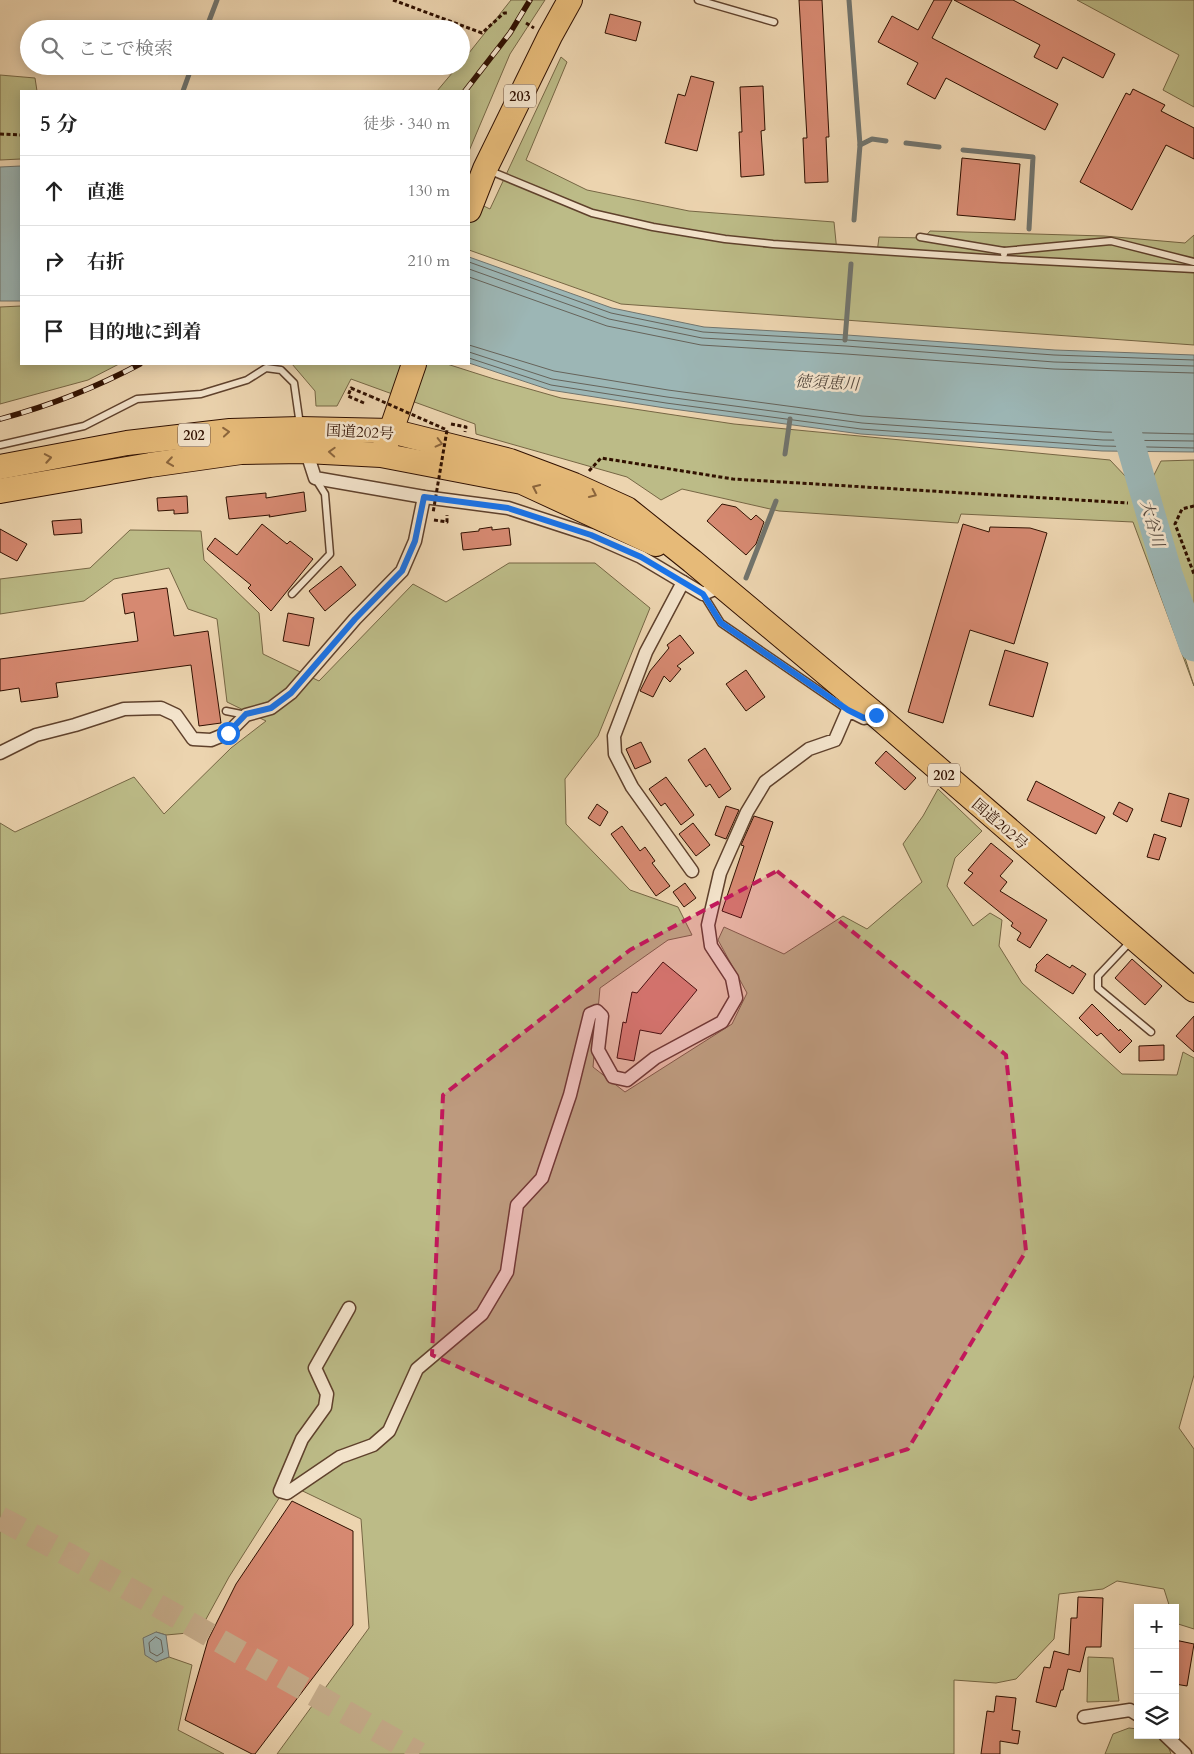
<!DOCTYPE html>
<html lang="ja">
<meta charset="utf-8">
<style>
:root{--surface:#fff;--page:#f2f2f2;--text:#222;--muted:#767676;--line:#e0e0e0}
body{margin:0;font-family:Cardo,"Noto Serif JP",serif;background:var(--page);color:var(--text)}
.controls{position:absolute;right:15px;bottom:15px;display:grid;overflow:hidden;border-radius:0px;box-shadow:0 2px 12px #0003}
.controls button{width:45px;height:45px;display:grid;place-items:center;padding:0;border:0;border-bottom:1px solid var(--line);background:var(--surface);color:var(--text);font:25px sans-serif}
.stop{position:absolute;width:15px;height:15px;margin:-11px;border:4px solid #1a73e8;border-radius:50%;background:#fff}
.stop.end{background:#1a73e8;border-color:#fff;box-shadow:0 1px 5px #0008}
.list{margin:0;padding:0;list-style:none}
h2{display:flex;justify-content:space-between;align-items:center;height:65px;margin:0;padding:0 20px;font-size:21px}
h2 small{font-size:16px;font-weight:400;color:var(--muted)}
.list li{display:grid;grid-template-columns:32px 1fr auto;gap:15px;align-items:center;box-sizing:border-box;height:70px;padding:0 20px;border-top:1px solid var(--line)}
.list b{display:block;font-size:19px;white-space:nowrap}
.list em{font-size:16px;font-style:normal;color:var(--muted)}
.icon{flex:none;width:28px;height:28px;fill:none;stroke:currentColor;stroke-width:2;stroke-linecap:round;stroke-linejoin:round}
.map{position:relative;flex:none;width:1194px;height:1754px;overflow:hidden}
.search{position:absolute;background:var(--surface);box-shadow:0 2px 12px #0003;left:20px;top:20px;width:450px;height:55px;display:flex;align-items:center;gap:12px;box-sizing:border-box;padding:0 18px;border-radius:28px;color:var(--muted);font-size:19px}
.panel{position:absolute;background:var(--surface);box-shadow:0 2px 12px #0003;left:20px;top:90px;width:450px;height:275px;border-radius:0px}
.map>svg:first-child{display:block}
.green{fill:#bcbb87;stroke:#766644}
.water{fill:#9cb6b5;stroke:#71746d}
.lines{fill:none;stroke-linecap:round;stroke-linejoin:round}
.shore{stroke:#66635a;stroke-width:1}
.stream{stroke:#71746d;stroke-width:5}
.river{stroke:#9cb6b5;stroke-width:29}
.building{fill:#d68971;stroke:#301000}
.highway-tunnel{stroke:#c6ad8c;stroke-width:24;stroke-dasharray:24 12;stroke-linecap:butt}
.lane-casing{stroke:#5f412c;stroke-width:9}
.street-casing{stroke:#5f412c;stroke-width:15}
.highway-casing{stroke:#301000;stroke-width:26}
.path{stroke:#301000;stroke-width:3;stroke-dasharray:4 2.5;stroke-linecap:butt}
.lane{stroke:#f3e3cb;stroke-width:6}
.street{stroke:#f3e3cb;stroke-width:12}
.highway{stroke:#e6ba78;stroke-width:24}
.rail-casing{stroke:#301000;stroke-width:5.5}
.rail{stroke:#f3e3cb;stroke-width:4;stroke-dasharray:11;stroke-linecap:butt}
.path-bridge{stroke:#301000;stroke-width:3;stroke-dasharray:4 2.5;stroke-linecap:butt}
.oneway{stroke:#8b653c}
.route{stroke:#1a73e8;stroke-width:6}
.marked{fill:#c2185b;fill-opacity:0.2;stroke:#c2185b;stroke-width:4;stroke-dasharray:10 6;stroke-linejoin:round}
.labels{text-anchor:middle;stroke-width:5;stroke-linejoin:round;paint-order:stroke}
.shield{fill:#f3e3cb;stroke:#6a4f3d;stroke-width:1}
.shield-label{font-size:14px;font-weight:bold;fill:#301000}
.street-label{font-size:15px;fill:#301000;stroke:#f3e3cb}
.water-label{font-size:16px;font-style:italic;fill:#564a3f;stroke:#f3e3cb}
</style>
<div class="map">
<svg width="1194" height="1754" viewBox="0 0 1194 1754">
<rect width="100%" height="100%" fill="#ecd4af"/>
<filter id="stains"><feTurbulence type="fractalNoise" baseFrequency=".004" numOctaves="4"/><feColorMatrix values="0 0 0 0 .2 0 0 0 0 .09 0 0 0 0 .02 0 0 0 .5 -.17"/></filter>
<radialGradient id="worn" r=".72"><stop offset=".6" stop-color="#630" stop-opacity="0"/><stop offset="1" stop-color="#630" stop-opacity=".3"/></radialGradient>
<g class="green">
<polygon points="511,0 545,0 510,54 469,151 469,91 437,91 458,66 461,66 461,63"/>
<polygon points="1077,0 1194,0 1194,107 1163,90 1179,55"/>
<polygon points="561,57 567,62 526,160 587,190 689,211 834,222 837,252 877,253 879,237 924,238 930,231 1104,236 1185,243 1194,235 1194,345 621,304 469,250 469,199 490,209"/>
<polygon points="0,75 35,78 37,91 21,91 21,159 0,160"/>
<polygon points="21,306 21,364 119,364 88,380 0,404 0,307"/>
<polygon points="292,364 447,364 494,379 561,398 734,424 1110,460 1128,479 1194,686 1133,522 961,514 958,523 779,511 682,489 661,500 627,477 476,434 475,424 351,379 337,406 316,406 315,391"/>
<polygon points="1194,460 1194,618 1150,483 1161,461"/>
<polygon points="130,530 201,531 204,560 259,613 263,654 319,681 413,584 446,602 509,563 595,563 650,608 598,736 565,779 566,824 630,890 678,907 692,935 668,940 600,988 593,1067 625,1092 732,1024 747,993 718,940 724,927 784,954 843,916 867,929 922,882 903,844 923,816 938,789 982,831 955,858 947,886 973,926 990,913 1002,920 999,946 1022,983 1122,1074 1177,1075 1183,1052 1194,1058 1194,1375 1179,1428 1194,1449 1194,1629 1175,1623 1175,1608 1170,1608 1164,1589 1117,1581 1103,1589 1059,1594 1054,1639 1016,1679 996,1683 954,1680 954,1754 277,1754 369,1628 361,1519 288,1484 229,1577 199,1632 166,1635 156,1632 156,1662 169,1657 192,1665 178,1730 224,1754 0,1754 0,823 15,832 134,777 164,814 231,748 266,721 227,702 217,619 188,609 169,568 114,579 84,601 0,614 0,579 90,568"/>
<polygon points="1088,1657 1113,1658 1119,1701 1087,1702"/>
<path d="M1129,1728L1138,1729V1735C1154,1735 1166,1737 1171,1754H1105L1113,1734Z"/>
</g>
<g class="water">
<polygon points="21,166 21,301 0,301 0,167"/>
<polygon points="469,257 612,308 704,327 847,335 1055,350 1194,355 1194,452 1102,451 861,434 665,408 550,390 469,363"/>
<polygon points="156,1632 166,1635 169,1657 156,1662 145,1655 143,1638"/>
</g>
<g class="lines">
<g class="shore">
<polyline points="469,262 611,313 703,332 847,340 1054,355 1194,360"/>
<polyline points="469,269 609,319 702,338 846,346 1054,362 1194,366"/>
<polyline points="469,277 607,326 701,345 846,354 1054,369 1194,373"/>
<polyline points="469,345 554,371 668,390 862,416 1103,432 1194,434"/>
<polyline points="469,352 552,379 667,397 862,423 1103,440 1194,441"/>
<polyline points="469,358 551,385 666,403 861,429 1103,446 1194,448"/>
<polygon points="156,1637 161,1640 163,1652 157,1656 150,1652 149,1643"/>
</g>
<g class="stream">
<polyline points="849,0 860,145 854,220"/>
<polyline points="206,29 217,0"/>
<polyline points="183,91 192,66"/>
<polyline points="906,143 939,147"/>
<polyline points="860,145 872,139 886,141"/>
<polyline points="963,150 1033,157 1029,229"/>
<polyline points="845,340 851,264"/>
<polyline points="785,454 790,419"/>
<polyline points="746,578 776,501"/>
</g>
<polyline class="river" points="1122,415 1168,574 1194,647"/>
</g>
<g class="building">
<polygon points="799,0 822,0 829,137 826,137 828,182 805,183 803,138 807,138"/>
<polygon points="934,0 952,0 932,38 1058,104 1045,130 946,78 935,99 907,84 918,63 878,42 892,16 918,30"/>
<polygon points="954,0 1013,0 1115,54 1103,78 1063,57 1057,69 1034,57 1040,45"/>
<polygon points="610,14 641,22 636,41 605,33"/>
<polygon points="691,76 714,82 697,151 665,143 678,94 685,96"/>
<polygon points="763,86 765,130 761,131 764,175 741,177 739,132 742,132 740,87"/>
<polygon points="1133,89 1165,105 1161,111 1194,128 1194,159 1166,145 1132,210 1080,182 1126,93 1130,95"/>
<polygon points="962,158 1020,164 1015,220 957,215"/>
<polygon points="304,492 306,511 269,517 270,515 229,519 226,497 266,493 266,498"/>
<polygon points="187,496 188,513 174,514 174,510 158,511 157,498"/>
<polygon points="722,504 736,507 751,520 756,515 764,522 756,544 746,555 707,521"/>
<polygon points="81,519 82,533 54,535 52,521"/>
<polygon points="262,524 287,544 290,541 313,559 271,611 248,588 251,585 207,549 215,538 237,555"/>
<polygon points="963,524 989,532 990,527 1030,528 1047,533 1014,644 970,630 943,723 908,712"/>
<polygon points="492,527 492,530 509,528 511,545 463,550 461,533 479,531 479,529"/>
<polygon points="0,529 27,544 17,561 0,552"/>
<polygon points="341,566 356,585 325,611 309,591"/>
<polygon points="167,588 174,636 208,631 221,723 199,726 191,665 56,683 58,697 21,702 19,688 0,691 0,659 138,641 134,612 125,614 122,594"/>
<polygon points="288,613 314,618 309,646 283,641"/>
<polygon points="680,635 694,653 677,666 681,669 670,682 664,676 653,697 640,691 650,671 669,648 667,645"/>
<polygon points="1005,650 1048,663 1033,717 989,705"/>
<polygon points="746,670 765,697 746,711 726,684"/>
<polygon points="641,742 651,762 635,769 626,749"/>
<polygon points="705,748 731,789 719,798 710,784 706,787 688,760"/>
<polygon points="886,751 916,778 905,790 875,763"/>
<polygon points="666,777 694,815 681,825 665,803 661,806 649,789"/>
<polygon points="1036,781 1105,817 1096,834 1027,800"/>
<polygon points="1169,793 1189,799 1181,827 1161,821"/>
<polygon points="1119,802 1133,809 1127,822 1113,814"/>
<polygon points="597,804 608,812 600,826 588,818"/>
<polygon points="726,806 739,810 726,839 715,835"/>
<polygon points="754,816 773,822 741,918 722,911 744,846 741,845"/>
<polygon points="693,823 710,845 696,856 679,834"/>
<polygon points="622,826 640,851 645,847 655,861 652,863 670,886 656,896 611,834"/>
<polygon points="1154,834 1166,838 1159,860 1147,857"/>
<polygon points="991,843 1013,861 1000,876 1007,882 1000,891 1047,920 1030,948 1017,940 1021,933 1011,926 1013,923 964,883 973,873 968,870"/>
<polygon points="685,883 696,898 684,907 673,892"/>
<polygon points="1047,954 1070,968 1072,965 1086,974 1073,994 1035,971 1037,966 1036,965"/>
<polygon points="1132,959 1162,986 1145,1005 1115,978"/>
<polygon points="663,962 697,990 661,1034 640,1030 634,1061 617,1058 623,1022 626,1023 632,992 637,993"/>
<polygon points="1092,1004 1119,1031 1120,1029 1132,1041 1120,1053 1101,1033 1097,1036 1079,1018"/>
<polygon points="1194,1016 1194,1052 1176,1036"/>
<polygon points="1164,1045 1164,1060 1139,1061 1139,1046"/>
<polygon points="292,1501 353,1531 353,1625 255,1754 252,1754 185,1720 208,1640 236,1584"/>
<polygon points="1078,1597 1103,1598 1101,1647 1086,1647 1080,1672 1068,1669 1063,1690 1061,1690 1056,1707 1036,1702 1044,1667 1050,1668 1054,1651 1069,1655 1071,1618 1077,1618"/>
<polygon points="1175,1640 1194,1644 1187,1686 1175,1684"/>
<polygon points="996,1696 1016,1698 1012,1730 1020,1731 1018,1744 1000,1741 1000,1754 981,1754 987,1711 994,1712"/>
</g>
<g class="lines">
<polyline class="highway-tunnel" points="0,1518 67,1554 419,1754"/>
<defs>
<g id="lane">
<polyline points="698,0 774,22"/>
<polyline points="488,170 592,213 653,227 725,239 773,244 1002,259 1194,269"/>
<polyline points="920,237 1004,251 1004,254"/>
<polyline points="1004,251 1111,241 1194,262"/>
<polyline points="0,445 84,426 137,399 201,394 247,380 266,368 281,370 294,383 300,425"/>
<polyline points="292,594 330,554 325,494 315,478"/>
<polyline points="703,594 721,623 848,710"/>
<polyline points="226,711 246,715"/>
<polyline points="1130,942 1098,976 1098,988 1151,1032"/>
</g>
<g id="street">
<polyline points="305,447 315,478 424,497 508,508 591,535 641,557 703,594 722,586"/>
<polyline points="683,582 646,652 614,736 615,754 632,787 692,871"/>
<polyline points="0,753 36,735 75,725 124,709 161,708 176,715 193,739 211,740 228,733 246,715 271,708 291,693 355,619 402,571 415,541 424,497"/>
<polyline points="349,1308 315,1368 327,1394 325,1407 302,1439 280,1491 287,1493 340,1457 373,1445 389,1431 417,1369 482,1314 507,1272 517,1205 542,1178 570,1095 590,1014 597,1011 602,1016 598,1050 613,1077 627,1080 655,1058 722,1022 736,998 732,978 711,946 708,925 720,873 747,812 765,782 809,749 835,740 848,710 864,718 873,716"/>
<polyline points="1084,1717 1130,1710 1138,1715"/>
<polyline points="1165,1735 1185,1754"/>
</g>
<g id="highway">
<polyline points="469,210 485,169 550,36 570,0"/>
<polyline points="385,446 391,431 414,364"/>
<polyline points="0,467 127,443 230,431 300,429 391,431 510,461 574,485 627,509 692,561 876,715 1194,990"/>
<polyline points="0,491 150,465 241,452 306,451 381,455 522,482 656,544"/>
</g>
</defs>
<use href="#lane" class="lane-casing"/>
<use href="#street" class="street-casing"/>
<use href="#highway" class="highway-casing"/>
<g class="path">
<polyline points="393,0 482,33 504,13 509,13"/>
<polyline points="526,23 534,28"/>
<polyline points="0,134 21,135"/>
<polyline points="364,403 348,396 351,388 370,396"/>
<polyline points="451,424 466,427 465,432"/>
<polyline points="589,471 601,458 733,479 1128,503"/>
<polyline points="1194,506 1182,509 1175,524 1194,574"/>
<polyline points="434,520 447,522 447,515"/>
</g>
<use href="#lane" class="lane"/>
<use href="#street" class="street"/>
<use href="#highway" class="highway"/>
<defs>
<g id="rail">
<polyline points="465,91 510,33 530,0"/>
<path d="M0,419C49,406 95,388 140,364"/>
</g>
</defs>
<use href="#rail" class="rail-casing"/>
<use href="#rail" class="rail"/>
<polyline class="path-bridge" points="370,396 447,430 433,513"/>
</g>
<defs><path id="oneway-chevron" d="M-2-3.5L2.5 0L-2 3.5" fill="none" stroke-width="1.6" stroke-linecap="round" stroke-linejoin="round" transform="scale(1.25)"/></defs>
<g class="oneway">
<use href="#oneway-chevron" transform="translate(226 432) rotate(-5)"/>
<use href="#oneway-chevron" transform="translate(439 443) rotate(14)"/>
<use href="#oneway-chevron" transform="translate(332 452) rotate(-177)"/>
<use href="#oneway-chevron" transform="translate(48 458) rotate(-10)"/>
<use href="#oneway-chevron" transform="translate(170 462) rotate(172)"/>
<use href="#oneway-chevron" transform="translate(536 488) rotate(-155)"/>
<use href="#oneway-chevron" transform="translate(593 494) rotate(25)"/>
</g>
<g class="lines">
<polyline class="route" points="228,733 246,714 271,708 291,693 355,619 402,571 415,541 424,497 508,508 591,535 641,557 703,594 721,623 848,710 864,718 876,715"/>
</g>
<path class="marked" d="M777,871L1006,1055L1026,1251L908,1449L751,1499L432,1355L443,1095L630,950Z"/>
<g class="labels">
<g class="shield">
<rect x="504" y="84.5" width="32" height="23" rx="4"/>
<rect x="178" y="423.5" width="32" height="23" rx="4"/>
<rect x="928" y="763.5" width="32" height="23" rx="4"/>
</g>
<g class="shield-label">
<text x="520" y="101">203</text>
<text x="194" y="440">202</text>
<text x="944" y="780">202</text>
</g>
<g class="street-label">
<text transform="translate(360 432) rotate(3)" y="5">国道202号</text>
<text transform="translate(1000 824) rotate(41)" y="5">国道202号</text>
</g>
<g class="water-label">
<text transform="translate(827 382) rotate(3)" y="6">徳須恵川</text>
<text transform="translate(1153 523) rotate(74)" y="6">大谷川</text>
</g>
</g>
<rect width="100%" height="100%" filter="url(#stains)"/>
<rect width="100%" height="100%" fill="url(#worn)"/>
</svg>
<div class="controls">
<button>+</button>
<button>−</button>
<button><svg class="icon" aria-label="layers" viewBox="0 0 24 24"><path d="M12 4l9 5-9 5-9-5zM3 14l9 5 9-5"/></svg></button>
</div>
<div class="stop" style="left:228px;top:733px"></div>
<div class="stop end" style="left:876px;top:715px"></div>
<div class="search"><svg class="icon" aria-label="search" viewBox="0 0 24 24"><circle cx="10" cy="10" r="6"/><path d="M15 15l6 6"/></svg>ここで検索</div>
<section class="panel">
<h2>5 分<small>徒歩 · 340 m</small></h2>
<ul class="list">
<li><svg class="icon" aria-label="ahead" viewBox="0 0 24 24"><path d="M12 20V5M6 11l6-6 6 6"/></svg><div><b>直進</b></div><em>130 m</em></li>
<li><svg class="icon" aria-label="right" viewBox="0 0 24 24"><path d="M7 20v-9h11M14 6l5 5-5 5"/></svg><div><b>右折</b></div><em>210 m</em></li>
<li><svg class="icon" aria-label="arrive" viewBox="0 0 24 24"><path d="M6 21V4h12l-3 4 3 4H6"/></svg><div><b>目的地に到着</b></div></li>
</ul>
</section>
</div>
